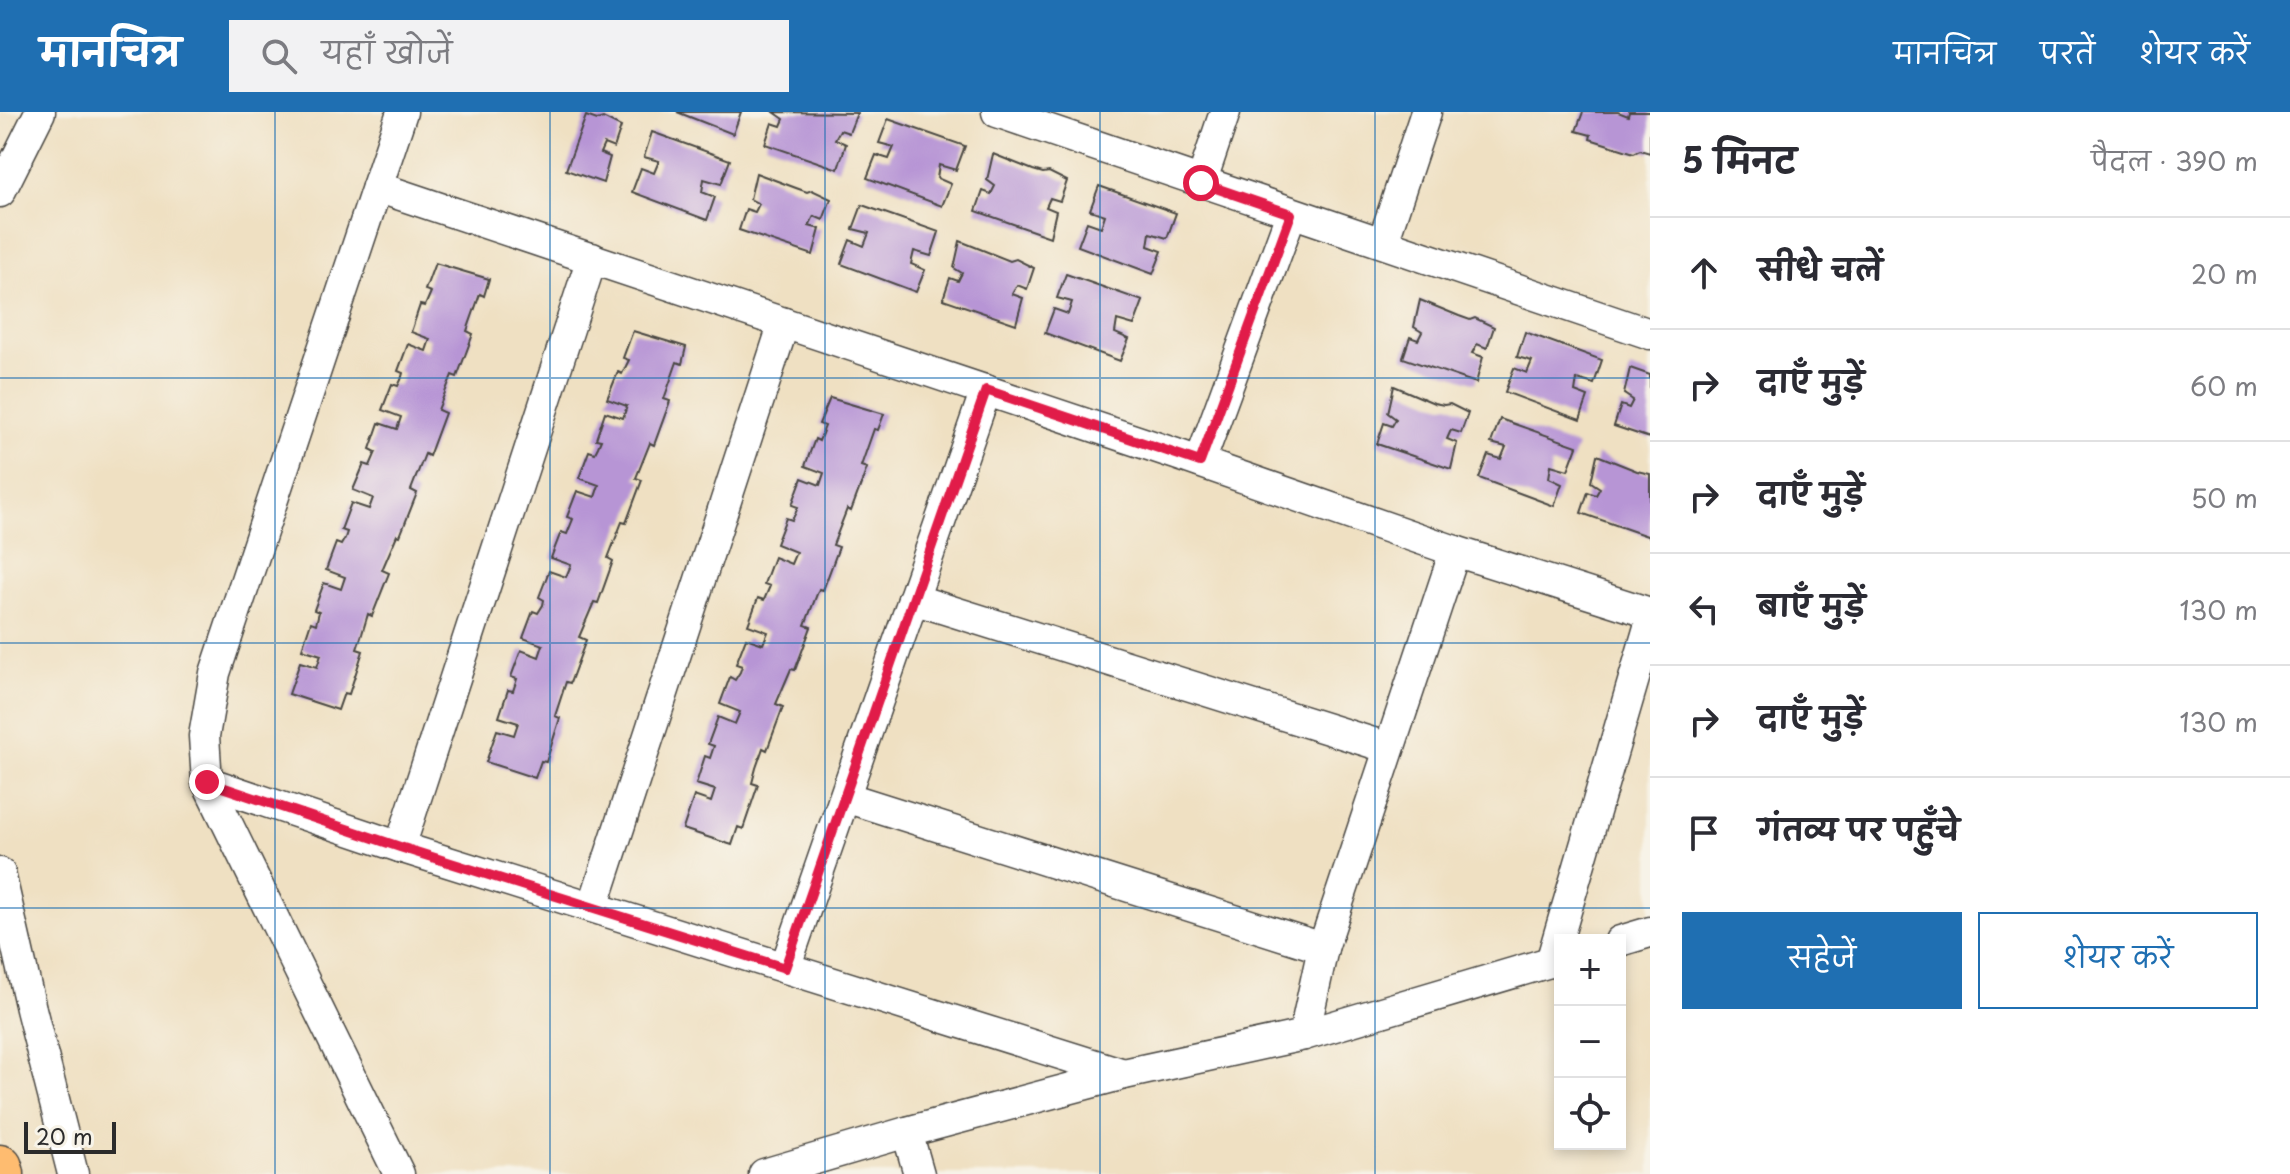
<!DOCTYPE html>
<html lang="hi">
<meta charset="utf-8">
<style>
:root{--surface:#fff;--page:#f2f2f3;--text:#2b2b33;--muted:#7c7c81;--line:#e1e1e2;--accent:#1f6fb2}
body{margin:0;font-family:"Playpen Sans","Playpen Sans Deva",sans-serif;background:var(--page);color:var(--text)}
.controls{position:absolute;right:24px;bottom:24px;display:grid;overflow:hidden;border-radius:0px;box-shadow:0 4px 12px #0003}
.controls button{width:72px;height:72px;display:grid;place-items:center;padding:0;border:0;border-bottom:2px solid var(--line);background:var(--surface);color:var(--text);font:40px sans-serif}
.scale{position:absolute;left:24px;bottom:20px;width:92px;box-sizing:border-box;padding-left:8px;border:4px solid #2b2b2b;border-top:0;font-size:22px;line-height:28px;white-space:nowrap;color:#2b2b2b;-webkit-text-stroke:6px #f7f3e8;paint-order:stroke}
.stop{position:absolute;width:24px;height:24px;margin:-18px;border:6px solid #e11d48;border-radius:50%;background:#fff}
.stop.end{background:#e11d48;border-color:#fff;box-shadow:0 2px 8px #0008}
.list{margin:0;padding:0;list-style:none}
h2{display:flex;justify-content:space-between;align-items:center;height:104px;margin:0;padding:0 32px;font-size:34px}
h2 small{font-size:26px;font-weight:400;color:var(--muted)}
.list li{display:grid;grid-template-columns:52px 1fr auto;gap:24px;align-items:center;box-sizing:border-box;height:112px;padding:0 32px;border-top:2px solid var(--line)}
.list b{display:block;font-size:30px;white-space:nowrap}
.list em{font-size:26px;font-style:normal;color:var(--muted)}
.actions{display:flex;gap:16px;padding:24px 32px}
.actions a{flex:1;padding:18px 0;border:2px solid var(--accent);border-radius:0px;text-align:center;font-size:28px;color:var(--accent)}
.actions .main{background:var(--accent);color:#fff}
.icon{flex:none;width:44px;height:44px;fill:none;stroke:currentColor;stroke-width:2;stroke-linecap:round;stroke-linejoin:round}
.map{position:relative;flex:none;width:1650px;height:1062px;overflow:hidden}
header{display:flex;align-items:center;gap:48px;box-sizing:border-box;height:112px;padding:0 40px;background:var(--accent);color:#fff}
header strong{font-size:38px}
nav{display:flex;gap:44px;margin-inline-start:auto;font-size:28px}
.search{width:560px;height:72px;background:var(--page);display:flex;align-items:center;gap:20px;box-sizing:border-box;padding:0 28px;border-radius:0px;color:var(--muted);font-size:30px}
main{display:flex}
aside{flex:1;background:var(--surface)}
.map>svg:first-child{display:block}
.building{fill:#b795d5}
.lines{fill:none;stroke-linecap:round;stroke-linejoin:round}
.street-casing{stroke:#484642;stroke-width:33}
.primary-casing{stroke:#484642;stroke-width:47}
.street{stroke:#fff;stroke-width:30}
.primary{stroke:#febc70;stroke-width:44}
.route{stroke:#e11d48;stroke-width:10}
.grid{fill:none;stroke:#1f6fb2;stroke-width:2;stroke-opacity:0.55}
</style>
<header>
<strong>मानचित्र</strong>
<div class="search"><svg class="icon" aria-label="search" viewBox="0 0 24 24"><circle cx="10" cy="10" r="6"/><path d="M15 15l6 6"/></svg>यहाँ खोजें</div>
<nav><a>मानचित्र</a><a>परतें</a><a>शेयर करें</a></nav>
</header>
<main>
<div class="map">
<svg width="1650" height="1062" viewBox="0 0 1650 1062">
<rect width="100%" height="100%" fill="#f7f3e8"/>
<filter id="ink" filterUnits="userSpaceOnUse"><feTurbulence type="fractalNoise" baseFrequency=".0125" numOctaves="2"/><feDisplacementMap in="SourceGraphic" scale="16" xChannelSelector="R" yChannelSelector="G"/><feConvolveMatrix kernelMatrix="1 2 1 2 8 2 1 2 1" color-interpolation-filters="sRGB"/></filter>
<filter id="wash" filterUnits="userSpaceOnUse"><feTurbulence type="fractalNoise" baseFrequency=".006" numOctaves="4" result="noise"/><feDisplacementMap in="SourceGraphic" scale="32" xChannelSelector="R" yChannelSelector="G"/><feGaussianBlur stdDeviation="1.8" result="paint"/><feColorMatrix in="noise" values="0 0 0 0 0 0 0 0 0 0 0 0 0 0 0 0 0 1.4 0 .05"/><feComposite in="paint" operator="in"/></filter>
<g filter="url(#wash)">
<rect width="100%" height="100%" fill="#efe0c2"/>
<g id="blocks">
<g class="building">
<polygon points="677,0 741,0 733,22"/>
<polygon points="774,0 857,1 849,21 840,18 835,27 846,32 838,57 765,32 772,11 781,14 784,7"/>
<polygon points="1583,0 1618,0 1628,4 1629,0 1650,0 1650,41 1640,38 1634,41 1590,27 1591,23 1576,19"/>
<polygon points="586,4 597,8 603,6 621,15 614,36 604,32 600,41 610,45 603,71 566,58"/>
<polygon points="888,7 965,34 956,58 939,53 937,66 951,72 942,94 867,66 876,43 889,47 894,35 879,31"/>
<polygon points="652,20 730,48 721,72 704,67 702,80 715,85 707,108 632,80 641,56 654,61 659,49 644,45"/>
<polygon points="993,42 1033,58 1043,61 1049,60 1067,69 1060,89 1050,86 1046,95 1056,99 1050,125 976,99 983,79 991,82 995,74 987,68"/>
<polygon points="756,61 796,76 807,80 812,78 831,87 823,108 814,104 809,114 820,117 813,143 739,118 746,97 755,100 759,92 750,87"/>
<polygon points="1099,74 1176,101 1167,126 1150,121 1148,134 1162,139 1153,162 1078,134 1087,110 1101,115 1105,103 1090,98"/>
<polygon points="862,93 939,120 931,144 914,139 911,152 925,158 916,180 841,152 850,128 864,134 869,121 853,117"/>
<polygon points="960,129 1010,149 1016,147 1034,156 1027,177 1017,173 1012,182 1023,186 1016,212 943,187 950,166 958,169 962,161 954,156"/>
<polygon points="435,151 489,167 484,184 480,182 467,219 473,222 457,265 452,263 438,298 445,301 429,344 425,342 411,378 417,381 400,424 397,423 382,458 389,461 372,504 368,502 362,522 357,537 363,539 349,582 344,581 338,598 289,582 300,550 317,555 321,543 302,537 311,510 316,512 319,500 314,498 324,471 341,477 345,465 326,458 336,431 341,433 345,426 347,420 341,418 351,391 369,397 373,386 353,378 364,352 370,354 376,340 370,337 379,311 397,317 401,305 382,298 392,272 398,274 401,268 403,261 398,259 408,232 426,239 430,227 411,220 420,193 425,194 431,180 425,178"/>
<polygon points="1066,162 1143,189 1134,213 1117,208 1115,221 1129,227 1120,249 1045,221 1054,197 1068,202 1072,190 1057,186"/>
<polygon points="1420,188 1459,204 1470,208 1475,206 1494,215 1487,236 1477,232 1472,241 1483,245 1476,271 1403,246 1410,225 1418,228 1422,220 1414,215"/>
<polygon points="633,219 686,235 682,252 677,250 664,287 670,289 654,333 650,331 636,366 642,368 626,411 622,410 608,446 613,449 598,491 594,490 579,525 586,528 570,571 566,570 555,604 560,606 546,650 541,649 535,666 486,650 497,618 514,623 518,611 499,605 508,578 513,579 517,567 511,565 521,538 539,545 543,533 523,526 533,499 538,501 543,493 544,488 539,485 549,459 566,465 571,453 551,446 561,420 567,422 573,407 567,405 577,379 595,385 599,373 579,366 589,339 595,341 598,335 601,328 596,327 605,300 623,306 627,294 607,287 618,260 622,262 629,248 623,246"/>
<polygon points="1525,220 1602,248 1594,272 1577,267 1575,280 1588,285 1580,308 1505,280 1514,256 1527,261 1532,249 1517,245"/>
<polygon points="1630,256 1650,263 1650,326 1614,314 1621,293 1629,296 1633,288 1624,282"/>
<polygon points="1394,274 1434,291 1444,293 1450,292 1468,301 1461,321 1451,318 1447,327 1457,331 1451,357 1377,332 1384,311 1392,314 1396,307 1388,301"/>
<polygon points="830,286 884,302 878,318 874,317 861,354 867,356 851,399 847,397 833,433 839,435 823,478 819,477 805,513 811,515 795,558 791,557 776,592 783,595 767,638 763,636 756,656 752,671 758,673 743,717 738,715 732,733 683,717 694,684 711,690 715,678 696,672 705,644 710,646 714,634 708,632 718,605 735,612 740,600 720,592 730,565 735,568 740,560 742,554 736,552 746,526 763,532 768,520 748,513 758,486 764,488 770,474 764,472 774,445 791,452 796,440 776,432 786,406 792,408 795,402 798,395 792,393 802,366 820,373 824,361 805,354 815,327 819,329 825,314 819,312"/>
<polygon points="1500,307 1577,334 1568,358 1551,353 1549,366 1562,372 1554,394 1479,366 1488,343 1501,347 1506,335 1491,331"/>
<polygon points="1597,343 1637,359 1650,362 1650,425 1581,401 1588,380 1596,383 1600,376 1591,370"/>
</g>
</g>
</g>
<g filter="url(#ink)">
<use href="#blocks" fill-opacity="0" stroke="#484642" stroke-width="2"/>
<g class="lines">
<defs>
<g id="street">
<polyline points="997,0 1650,222"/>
<polyline points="1201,71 1225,0"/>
<polyline points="377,75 1176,342 1455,439 1650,501"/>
<polyline points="0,80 40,0"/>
<polyline points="1383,130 1426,0"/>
<polyline points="1200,350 1291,102"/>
<polyline points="913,487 1389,636"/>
<polyline points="207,670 400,735 1124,962"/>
<polyline points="845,685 1323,836"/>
<polyline points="400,735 592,146"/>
<polyline points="0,761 31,897 73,1062"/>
<polyline points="593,795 784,211"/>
<polyline points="1620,829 1650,820"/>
<polyline points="1551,850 1650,512"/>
<polyline points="785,856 986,278"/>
<polyline points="1304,923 1323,836 1455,439"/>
<polyline points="907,1020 919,1062"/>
<polyline points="399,1062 207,670 204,624 215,561 402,0"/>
<polyline points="764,1062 907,1020 1124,962 1304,923 1560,847"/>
</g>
<polyline id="primary" points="0,1055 2,1062"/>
</defs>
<use href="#street" class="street-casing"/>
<use href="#primary" class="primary-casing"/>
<use href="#street" class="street"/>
<use href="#primary" class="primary"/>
</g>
</g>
<g class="lines" filter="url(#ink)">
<polyline class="route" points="207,670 400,735 785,856 986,278 1200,350 1291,102 1201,71"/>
</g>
<path class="grid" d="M275,0V1062M550,0V1062M825,0V1062M1100,0V1062M1375,0V1062M0,266H1650M0,531H1650M0,796H1650"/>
</svg>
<div class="controls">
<button>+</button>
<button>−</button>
<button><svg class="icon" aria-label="locate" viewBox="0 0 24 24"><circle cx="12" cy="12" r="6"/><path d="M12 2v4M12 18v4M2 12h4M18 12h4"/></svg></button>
</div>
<div class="scale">20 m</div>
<div class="stop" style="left:1201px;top:71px"></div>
<div class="stop end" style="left:207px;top:670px"></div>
</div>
<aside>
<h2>5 मिनट<small>पैदल · 390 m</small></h2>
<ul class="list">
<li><svg class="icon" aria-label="ahead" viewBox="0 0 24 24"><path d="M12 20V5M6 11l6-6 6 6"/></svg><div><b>सीधे चलें</b></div><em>20 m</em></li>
<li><svg class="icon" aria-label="right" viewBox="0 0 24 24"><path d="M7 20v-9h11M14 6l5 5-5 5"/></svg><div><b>दाएँ मुड़ें</b></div><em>60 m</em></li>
<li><svg class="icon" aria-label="right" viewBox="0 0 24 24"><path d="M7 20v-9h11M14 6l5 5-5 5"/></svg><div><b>दाएँ मुड़ें</b></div><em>50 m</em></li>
<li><svg class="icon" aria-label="left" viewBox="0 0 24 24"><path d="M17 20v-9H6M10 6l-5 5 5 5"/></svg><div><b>बाएँ मुड़ें</b></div><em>130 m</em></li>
<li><svg class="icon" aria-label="right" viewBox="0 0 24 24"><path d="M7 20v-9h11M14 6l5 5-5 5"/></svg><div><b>दाएँ मुड़ें</b></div><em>130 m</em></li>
<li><svg class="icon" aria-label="arrive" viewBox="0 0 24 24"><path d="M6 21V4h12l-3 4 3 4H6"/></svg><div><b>गंतव्य पर पहुँचे</b></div></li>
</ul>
<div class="actions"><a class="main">सहेजें</a><a>शेयर करें</a></div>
</aside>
</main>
